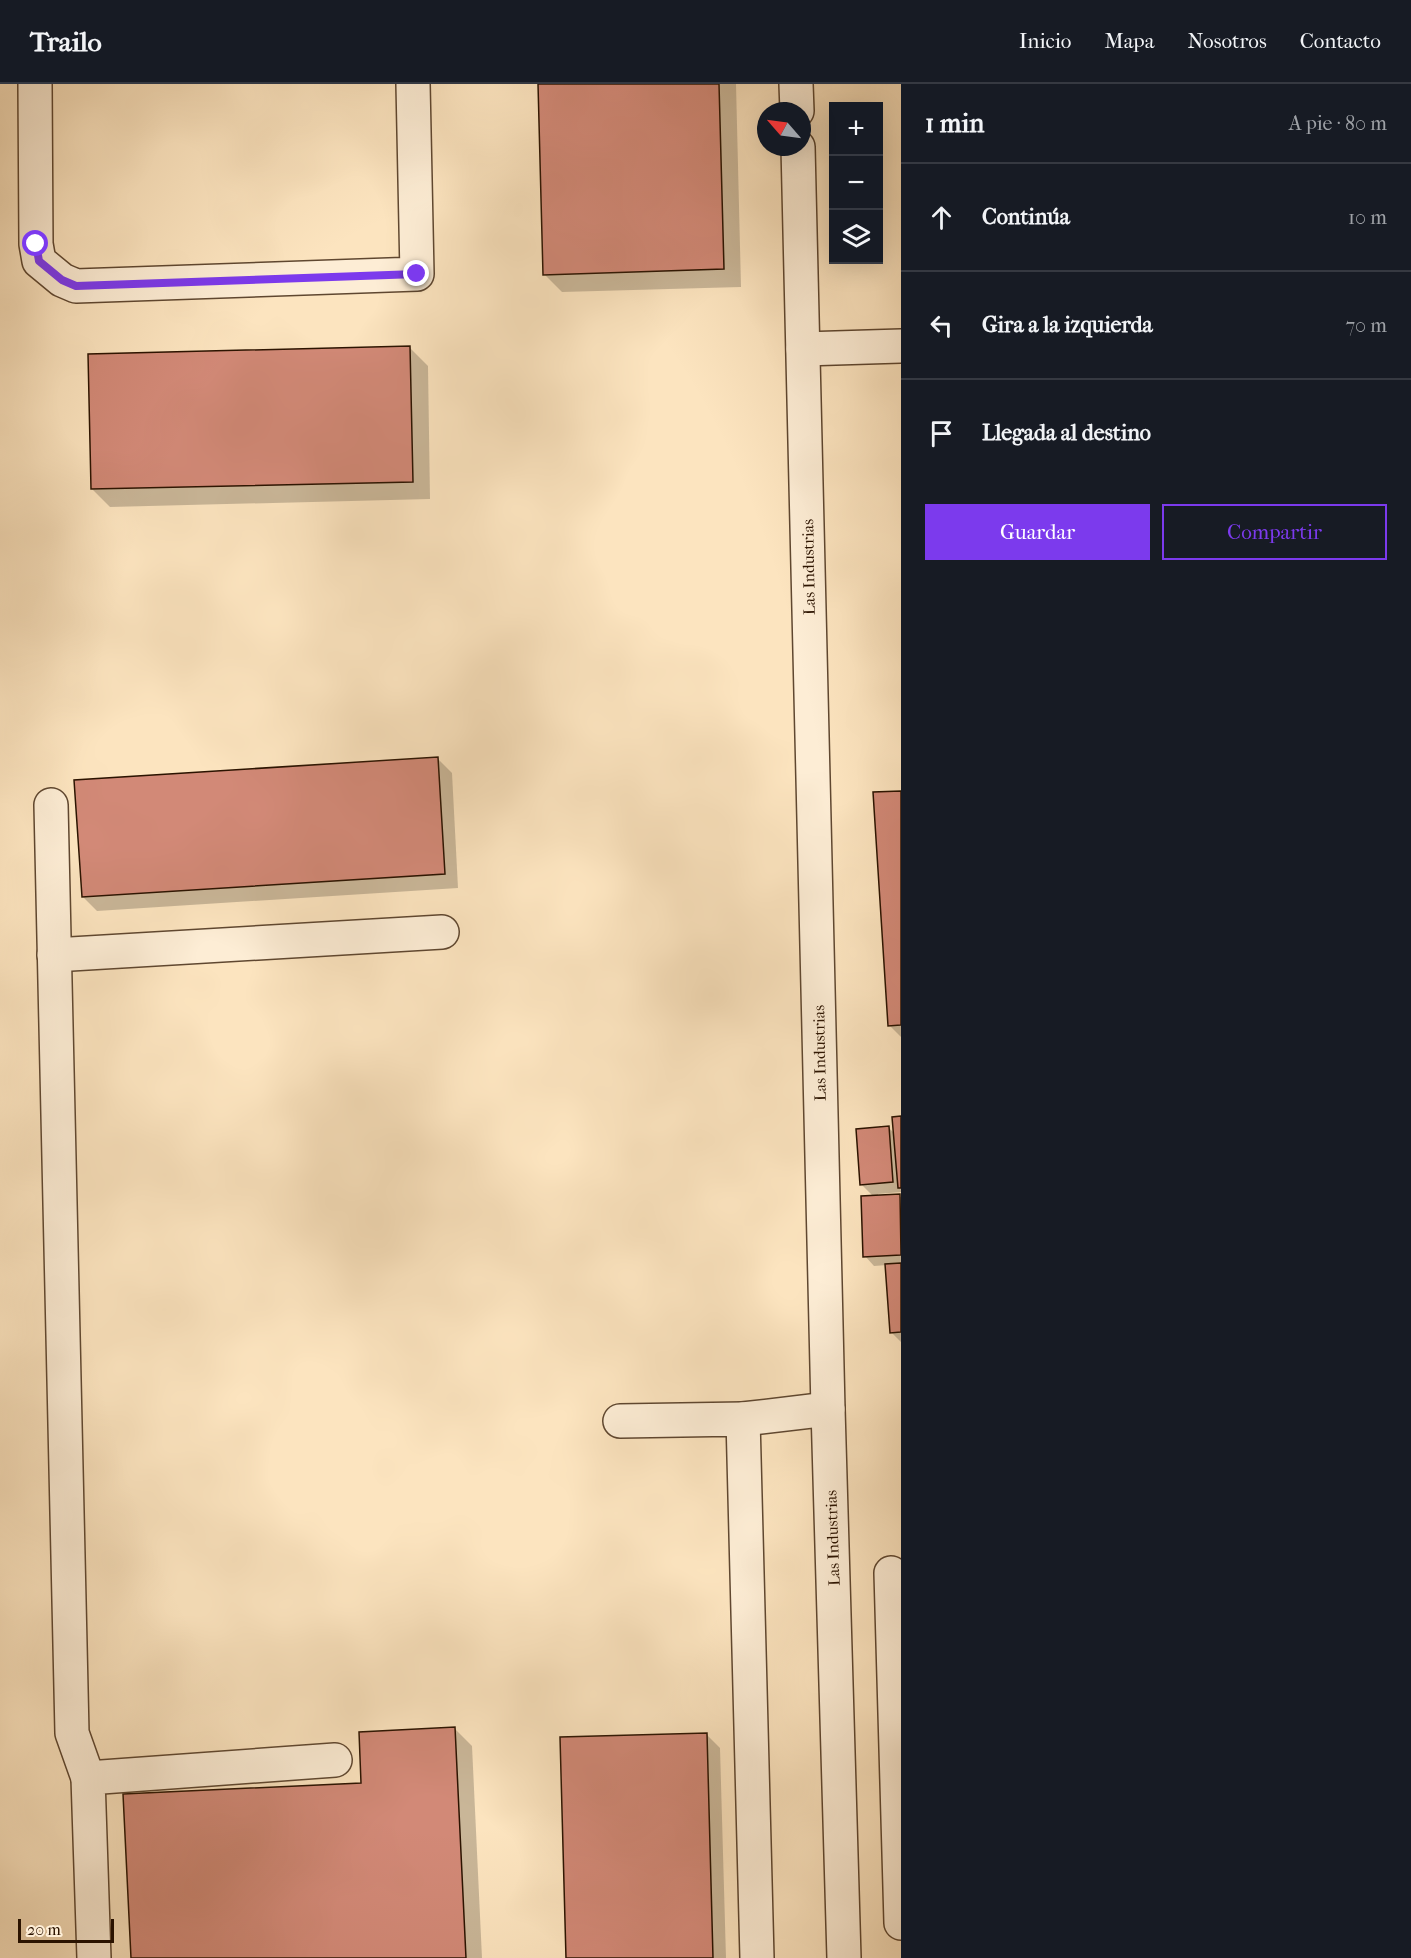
<!DOCTYPE html>
<html lang="es">
<meta charset="utf-8">
<style>
:root{--surface:#171b24;--page:#20242c;--text:#f1f3f6;--muted:#9ea1a6;--line:#363941;--accent:#7c3aed}
body{margin:0;font-family:"IM FELL French Canon",serif;background:var(--page);color:var(--text)}
.controls{position:absolute;right:18px;top:18px;display:grid;overflow:hidden;border-radius:0px;box-shadow:0 6px 24px #0002}
.controls button{width:54px;height:54px;display:grid;place-items:center;padding:0;border:0;border-bottom:2px solid var(--line);background:var(--surface);color:var(--text);font:30px sans-serif}
.compass{position:absolute;left:757px;top:18px;width:54px;height:54px;border-radius:50%;background:var(--surface);box-shadow:0 6px 24px #0002;rotate:298deg}
.scale{position:absolute;left:18px;bottom:15px;width:96px;box-sizing:border-box;padding-left:6px;border:3px solid #2b1300;border-top:0;font-size:16px;line-height:21px;white-space:nowrap;color:#2b1300;-webkit-text-stroke:4px #fdedd5;paint-order:stroke}
.stop{position:absolute;width:18px;height:18px;margin:-14px;border:4px solid #7c3aed;border-radius:50%;background:#fff}
.stop.end{background:#7c3aed;border-color:#fff;box-shadow:0 2px 6px #0008}
.list{margin:0;padding:0;list-style:none}
h2{display:flex;justify-content:space-between;align-items:center;height:78px;margin:0;padding:0 24px;font-size:26px}
h2 small{font-size:20px;font-weight:400;color:var(--muted)}
.list li{display:grid;grid-template-columns:39px 1fr auto;gap:18px;align-items:center;box-sizing:border-box;height:108px;padding:0 24px;border-top:2px solid var(--line)}
.list b{display:block;font-size:22px;white-space:nowrap}
.list em{font-size:20px;font-style:normal;color:var(--muted)}
.actions{display:flex;gap:12px;padding:18px 24px}
.actions a{flex:1;padding:14px 0;border:2px solid var(--accent);border-radius:0px;text-align:center;font-size:21px;color:var(--accent)}
.actions .main{background:var(--accent);color:#fff}
.icon{flex:none;width:33px;height:33px;fill:none;stroke:currentColor;stroke-width:2;stroke-linecap:round;stroke-linejoin:round}
.map{position:relative;flex:none;width:901px;height:1874px;overflow:hidden}
header{display:flex;align-items:center;gap:36px;box-sizing:border-box;height:84px;padding:0 30px;background:var(--surface);border-bottom:2px solid var(--line)}
header strong{font-size:28px}
nav{display:flex;gap:33px;margin-inline-start:auto;font-size:21px}
main{display:flex}
aside{flex:1;background:var(--surface)}
.map>svg:first-child{display:block}
.shadow{fill:#0003}
.building{fill:#d28977;stroke:#2b1300;stroke-width:1.5}
.lines{fill:none;stroke-linecap:round;stroke-linejoin:round}
.minor-casing{stroke:#5f4730;stroke-width:36}
.minor{stroke:#fdedd5;stroke-width:33}
.route{stroke:#7c3aed;stroke-width:8}
.labels{text-anchor:middle;stroke-width:5;stroke-linejoin:round;paint-order:stroke}
.street-label{font-size:16px;fill:#2b1300;stroke:#fdedd5}
</style>
<header>
<strong>Trailo</strong>
<nav><a>Inicio</a><a>Mapa</a><a>Nosotros</a><a>Contacto</a></nav>
</header>
<main>
<div class="map">
<svg width="901" height="1874" viewBox="0 0 901 1874">
<rect width="100%" height="100%" fill="#fce4bf"/>
<filter id="stains"><feTurbulence type="fractalNoise" baseFrequency=".00333" numOctaves="4"/><feColorMatrix values="0 0 0 0 .2 0 0 0 0 .09 0 0 0 0 .02 0 0 0 .5 -.17"/></filter>
<radialGradient id="worn" r=".72"><stop offset=".6" stop-color="#630" stop-opacity="0"/><stop offset="1" stop-color="#630" stop-opacity=".3"/></radialGradient>
<g class="shadow">
<polygon points="540,0 736,0 741,203 562,208 544,190"/>
<polygon points="410,264 428,282 430,415 110,423 92,405"/>
<polygon points="438,675 452,689 458,804 97,827 83,813"/>
<polygon points="901,708 901,953 889,941"/>
<polygon points="901,1033 901,1108 878,1110 878,1112 901,1113 901,1258 892,1249 887,1181 874,1182 865,1172 874,1113 862,1101 889,1044 895,1050"/>
<polygon points="454,1644 472,1662 482,1874 132,1874 363,1700"/>
<polygon points="706,1650 720,1664 726,1874 567,1874"/>
</g>
<g class="building">
<polygon points="538,0 719,0 724,185 543,191"/>
<polygon points="410,262 413,398 91,405 88,270"/>
<polygon points="438,673 445,790 82,813 74,696"/>
<polygon points="901,707 901,941 888,942 873,708"/>
<polygon points="901,1032 901,1104 898,1104 892,1033"/>
<polygon points="889,1042 893,1098 860,1101 856,1045"/>
<polygon points="900,1110 901,1171 863,1173 861,1112"/>
<polygon points="901,1179 901,1248 890,1249 885,1180"/>
<polygon points="455,1643 466,1874 131,1874 123,1710 361,1699 359,1648"/>
<polygon points="707,1649 713,1874 566,1874 560,1653"/>
</g>
<g class="lines">
<defs>
<g id="minor">
<polyline points="35,0 36,160 39,177 62,196 76,202 417,190 413,0"/>
<polyline points="796,0 797,27"/>
<polyline points="798,63 828,1325 844,1874"/>
<polyline points="803,265 901,262"/>
<polyline points="51,721 72,1649 88,1694"/>
<polyline points="54,871 442,848"/>
<polyline points="743,1335 828,1325"/>
<polyline points="620,1337 743,1335 757,1874"/>
<polyline points="891,1489 901,1839"/>
<polyline points="94,1874 88,1694 335,1676"/>
</g>
</defs>
<use href="#minor" class="minor-casing"/>
<use href="#minor" class="minor"/>
</g>
<g class="lines">
<polyline class="route" points="36,160 39,177 62,196 76,202 417,190"/>
</g>
<g class="labels">
<g class="street-label">
<text transform="translate(808 483) rotate(-91)" y="6">Las Industrias</text>
<text transform="translate(819 969) rotate(-91)" y="6">Las Industrias</text>
<text transform="translate(832 1454) rotate(-92)" y="6">Las Industrias</text>
</g>
</g>
<rect width="100%" height="100%" filter="url(#stains)"/>
<rect width="100%" height="100%" fill="url(#worn)"/>
</svg>
<div class="controls">
<button>+</button>
<button>−</button>
<button><svg class="icon" aria-label="layers" viewBox="0 0 24 24"><path d="M12 4l9 5-9 5-9-5zM3 14l9 5 9-5"/></svg></button>
</div>
<svg class="compass" viewBox="-18 -18 36 36"><path d="M0-13l5 13h-10z" fill="#e53935"/><path d="M0 13l5-13h-10z" fill="#9ea1a6"/></svg>
<div class="scale">20 m</div>
<div class="stop" style="left:36px;top:160px"></div>
<div class="stop end" style="left:417px;top:190px"></div>
</div>
<aside>
<h2>1 min<small>A pie · 80 m</small></h2>
<ul class="list">
<li><svg class="icon" aria-label="ahead" viewBox="0 0 24 24"><path d="M12 20V5M6 11l6-6 6 6"/></svg><div><b>Continúa</b></div><em>10 m</em></li>
<li><svg class="icon" aria-label="left" viewBox="0 0 24 24"><path d="M17 20v-9H6M10 6l-5 5 5 5"/></svg><div><b>Gira a la izquierda</b></div><em>70 m</em></li>
<li><svg class="icon" aria-label="arrive" viewBox="0 0 24 24"><path d="M6 21V4h12l-3 4 3 4H6"/></svg><div><b>Llegada al destino</b></div></li>
</ul>
<div class="actions"><a class="main">Guardar</a><a>Compartir</a></div>
</aside>
</main>
